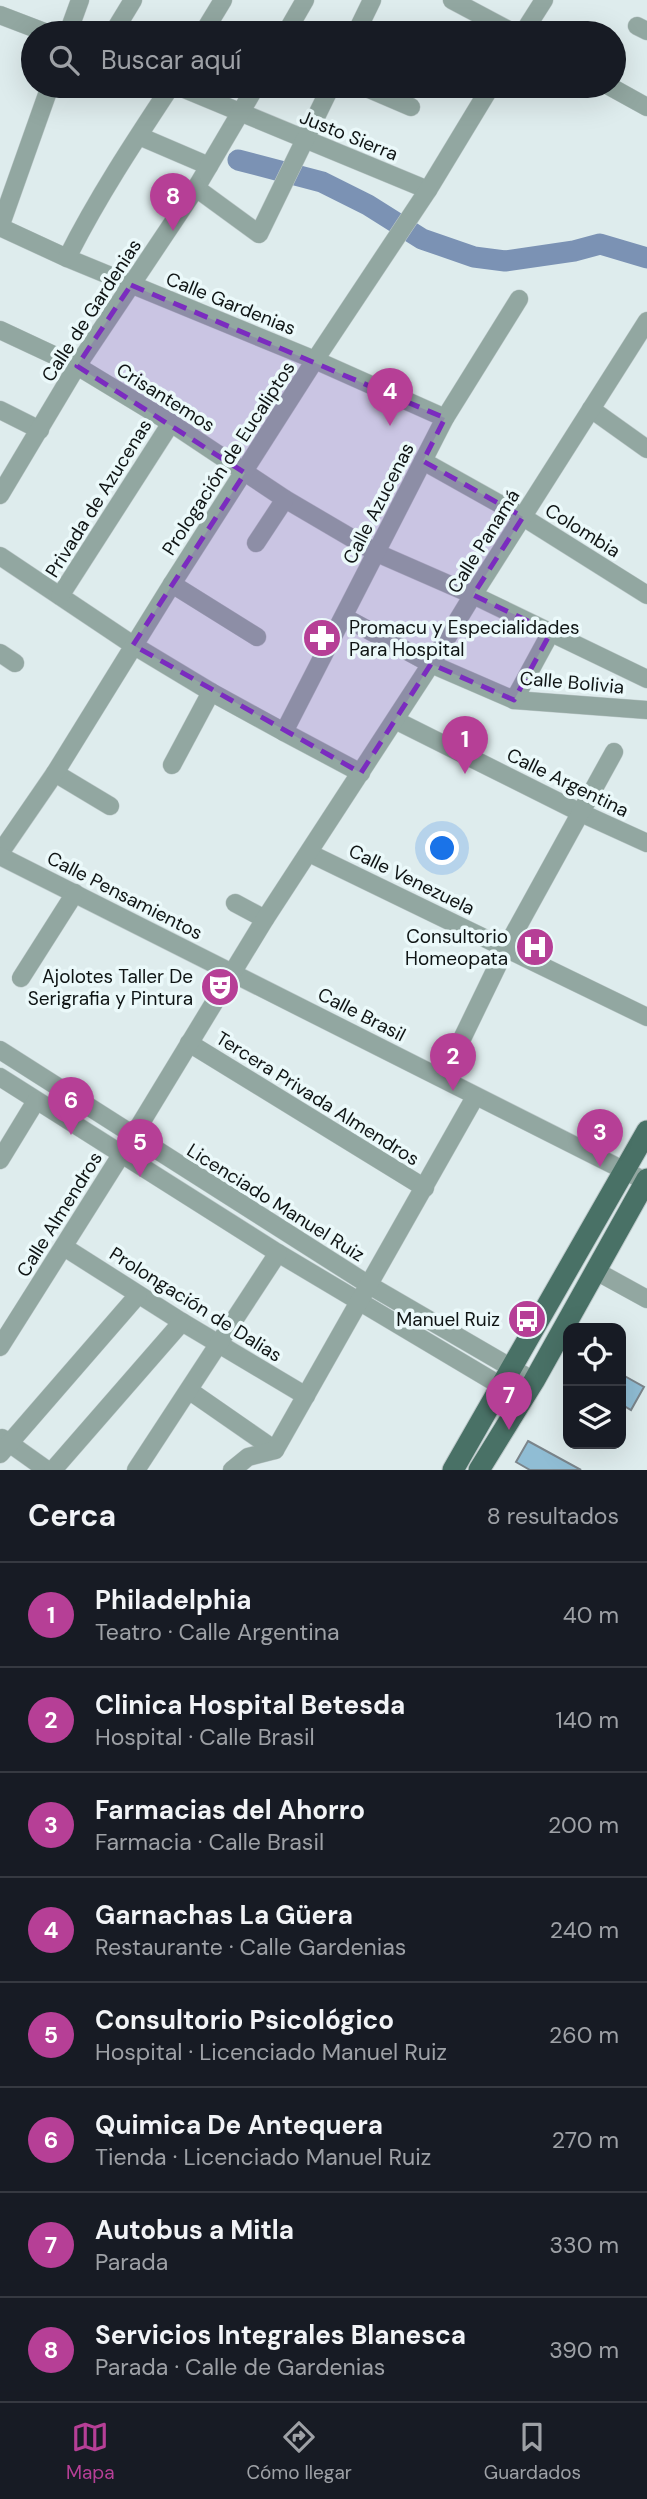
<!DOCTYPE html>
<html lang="es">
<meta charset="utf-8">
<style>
:root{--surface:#171b24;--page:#242831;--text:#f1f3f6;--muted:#9ea1a6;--line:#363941;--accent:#b63f96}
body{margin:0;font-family:"DM Sans",sans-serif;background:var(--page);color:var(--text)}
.controls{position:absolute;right:21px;bottom:21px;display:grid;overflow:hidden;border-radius:14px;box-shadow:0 7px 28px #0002}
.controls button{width:63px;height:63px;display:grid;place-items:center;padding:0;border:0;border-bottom:2px solid var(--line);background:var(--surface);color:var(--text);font:35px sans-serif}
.you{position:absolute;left:443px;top:849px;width:24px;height:24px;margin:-18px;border:5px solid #fff;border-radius:50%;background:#1a73e8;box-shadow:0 0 0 10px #1a73e833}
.badge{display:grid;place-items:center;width:46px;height:46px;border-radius:50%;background:var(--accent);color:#fff;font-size:23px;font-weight:700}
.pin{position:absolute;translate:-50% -58px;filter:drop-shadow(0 2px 4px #0008)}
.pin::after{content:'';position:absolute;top:37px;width:24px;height:21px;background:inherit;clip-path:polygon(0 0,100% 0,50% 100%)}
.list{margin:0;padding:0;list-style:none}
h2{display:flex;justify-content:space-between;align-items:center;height:91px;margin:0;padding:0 28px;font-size:30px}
h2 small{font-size:23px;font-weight:400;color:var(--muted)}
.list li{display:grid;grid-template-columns:46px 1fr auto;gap:21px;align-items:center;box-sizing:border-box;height:105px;padding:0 28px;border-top:2px solid var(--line)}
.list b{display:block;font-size:26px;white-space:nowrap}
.list p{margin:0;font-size:23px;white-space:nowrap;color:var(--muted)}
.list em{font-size:23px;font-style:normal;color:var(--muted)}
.icon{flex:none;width:38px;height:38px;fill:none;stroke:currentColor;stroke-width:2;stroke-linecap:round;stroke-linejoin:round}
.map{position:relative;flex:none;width:647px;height:1470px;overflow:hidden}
.search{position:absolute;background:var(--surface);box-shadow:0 7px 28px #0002;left:21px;right:21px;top:21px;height:77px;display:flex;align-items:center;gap:18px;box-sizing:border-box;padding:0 24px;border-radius:38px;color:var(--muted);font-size:26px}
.sheet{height:931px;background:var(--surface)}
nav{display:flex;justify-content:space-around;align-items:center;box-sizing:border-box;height:98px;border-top:2px solid var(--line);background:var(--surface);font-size:19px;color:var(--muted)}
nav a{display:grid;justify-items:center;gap:4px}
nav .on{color:var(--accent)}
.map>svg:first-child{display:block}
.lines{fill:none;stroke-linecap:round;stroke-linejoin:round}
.river{stroke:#7b92b4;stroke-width:21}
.building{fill:#90bdd4;stroke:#7b858b;stroke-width:2}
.minor-casing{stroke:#bdc9ca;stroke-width:19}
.major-casing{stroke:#bdc9ca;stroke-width:23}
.minor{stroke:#92a7a1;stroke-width:18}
.major{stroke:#497166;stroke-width:21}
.marked{fill:#7b2cbf;fill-opacity:0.2;stroke:#7b2cbf;stroke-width:5;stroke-dasharray:14 9;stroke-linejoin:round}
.labels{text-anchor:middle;stroke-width:7;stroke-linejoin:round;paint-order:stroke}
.street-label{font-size:19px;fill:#0f1414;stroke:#ebf9fa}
.poi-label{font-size:19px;fill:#0f1414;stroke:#ebf9fa;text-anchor:end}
</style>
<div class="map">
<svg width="647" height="1470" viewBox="0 0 647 1470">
<rect width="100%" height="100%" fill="#deeced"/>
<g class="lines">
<polyline class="river" points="238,160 322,182 368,205 422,239 474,257 505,261 574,251 600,244 647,258"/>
</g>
<g class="building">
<polygon points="621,1374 644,1387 631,1410 621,1404"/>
<polygon points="528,1441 581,1470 530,1470 516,1462"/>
</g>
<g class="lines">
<defs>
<g id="minor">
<polyline points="452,0 514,33"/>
<polyline points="0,15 47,33"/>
<polyline points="637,26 647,31"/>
<polyline points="68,33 80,0"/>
<polyline points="113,33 133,0"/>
<polyline points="203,33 223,0"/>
<polyline points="286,33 305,0"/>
<polyline points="356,33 372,0"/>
<polyline points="523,33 544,0"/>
<polyline points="50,86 0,227 67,258 315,360 445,418"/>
<polyline points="177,86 428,190"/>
<polyline points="362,86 411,107"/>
<polyline points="609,86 647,107"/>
<polyline points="139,136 209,166"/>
<polyline points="196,188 259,234 331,86"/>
<path d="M67,258C97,198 134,142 171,86"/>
<polyline points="0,330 77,366 171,423 285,499 377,553 473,595 647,679"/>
<polyline points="591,409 647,449"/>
<polyline points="0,410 40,430"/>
<polyline points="423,461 523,517 647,595"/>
<polyline points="0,495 77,366 196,188 256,86"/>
<polyline points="256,543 285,499"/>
<polyline points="0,556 133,645 211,692 284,732 445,418 519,299"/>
<polyline points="172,584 257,637"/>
<polyline points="60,596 171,423"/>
<polyline points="344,617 431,664 514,700 647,710"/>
<polyline points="0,653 15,663"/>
<polyline points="514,700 551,632"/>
<polyline points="395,720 579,812 647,843"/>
<polyline points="284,732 361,773"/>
<polyline points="172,765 211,692"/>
<polyline points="55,773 110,806"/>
<polyline points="0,853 55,773 172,584 315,360 428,190 491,86"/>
<polyline points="309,853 647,1017"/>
<polyline points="0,856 647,1182"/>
<polyline points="235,903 265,919"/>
<polyline points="21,978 75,893"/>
<polyline points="189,1043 425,1188"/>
<polyline points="0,1050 369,1285 534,1381"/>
<polyline points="0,1077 278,1253 523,1399"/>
<polyline points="443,1078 506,948 614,752"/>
<polyline points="0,1160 36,1101"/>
<polyline points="64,1247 182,1322 306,1396"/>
<polyline points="596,1271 647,1299"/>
<polyline points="0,1347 133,1136 265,919 431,664 473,595 647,321"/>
<polyline points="190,1391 275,1450"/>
<polyline points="2,1438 47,1470"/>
<polyline points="0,1454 138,1295"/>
<polyline points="53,1470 182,1322"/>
<polyline points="136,1470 278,1253"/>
<polyline points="232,1470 248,1457 275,1450 475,1097"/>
</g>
<g id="major">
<polyline points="453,1470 647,1131"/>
<polyline points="479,1470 534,1381 647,1179"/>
</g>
</defs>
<use href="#minor" class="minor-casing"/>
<use href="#major" class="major-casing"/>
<use href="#minor" class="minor"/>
<use href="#major" class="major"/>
</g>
<path class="marked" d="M131,285L445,418L423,461L523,517L473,595L551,632L514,700L431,664L361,773L133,645L245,473L77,366Z"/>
<defs>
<symbol id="pharmacy-disc" viewBox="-11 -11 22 22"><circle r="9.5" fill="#b63f96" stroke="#ebf9fa"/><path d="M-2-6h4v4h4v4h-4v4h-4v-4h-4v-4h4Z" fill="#fff"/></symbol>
<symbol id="hospital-disc" viewBox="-11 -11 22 22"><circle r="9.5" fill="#b63f96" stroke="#ebf9fa"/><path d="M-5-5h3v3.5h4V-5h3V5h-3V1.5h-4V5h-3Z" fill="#fff"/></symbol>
<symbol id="theatre-disc" viewBox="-11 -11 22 22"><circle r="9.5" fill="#b63f96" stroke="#ebf9fa"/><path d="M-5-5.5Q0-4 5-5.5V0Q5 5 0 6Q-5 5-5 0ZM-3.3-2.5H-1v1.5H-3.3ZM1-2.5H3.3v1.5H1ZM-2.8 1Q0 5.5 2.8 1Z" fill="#fff"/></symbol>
<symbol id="bus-disc" viewBox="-11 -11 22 22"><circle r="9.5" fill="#b63f96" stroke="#ebf9fa"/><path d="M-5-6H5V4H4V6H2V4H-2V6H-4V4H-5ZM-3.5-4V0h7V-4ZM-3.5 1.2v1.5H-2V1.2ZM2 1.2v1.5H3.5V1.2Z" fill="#fff"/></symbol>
</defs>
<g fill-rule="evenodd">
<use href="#pharmacy-disc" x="300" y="616" width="44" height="44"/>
<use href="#hospital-disc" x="513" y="925" width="44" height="44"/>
<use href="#theatre-disc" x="198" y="965" width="44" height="44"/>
<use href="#bus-disc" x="505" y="1297" width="44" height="44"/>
</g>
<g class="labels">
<g class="street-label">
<text transform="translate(349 135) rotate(22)" y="7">Justo Sierra</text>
<text transform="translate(231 303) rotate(22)" y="7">Calle Gardenias</text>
<text transform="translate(91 310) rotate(-57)" y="7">Calle de Gardenias</text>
<text transform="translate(166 397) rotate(32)" y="7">Crisantemos</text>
<text transform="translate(228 458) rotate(-57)" y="7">Prologación de Eucaliptos</text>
<text transform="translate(98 498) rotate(-58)" y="7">Privada de Azucenas</text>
<text transform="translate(378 503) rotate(-63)" y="7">Calle Azucenas</text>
<text transform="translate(583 530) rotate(32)" y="7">Colombia</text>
<text transform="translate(483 541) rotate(-58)" y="7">Calle Panamá</text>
<text transform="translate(572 682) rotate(5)" y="7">Calle Bolivia</text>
<text transform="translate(568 782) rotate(26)" y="7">Calle Argentina</text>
<text transform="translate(412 879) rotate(26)" y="7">Calle Venezuela</text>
<text transform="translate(125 895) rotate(27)" y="7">Calle Pensamientos</text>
<text transform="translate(362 1014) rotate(27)" y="7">Calle Brasil</text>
<text transform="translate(318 1098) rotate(32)" y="7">Tercera Privada Almendros</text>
<text transform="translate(276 1202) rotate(32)" y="7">Licenciado Manuel Ruiz</text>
<text transform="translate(59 1214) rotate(-58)" y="7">Calle Almendros</text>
<text transform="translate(196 1304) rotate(32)" y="7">Prolongación de Dalias</text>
</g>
<g class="poi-label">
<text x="349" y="634" text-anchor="start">Promacu y Especialidades<tspan x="349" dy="22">Para Hospital</tspan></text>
<text x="508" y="943">Consultorio<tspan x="508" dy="22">Homeopata</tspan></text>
<text x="193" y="983">Ajolotes Taller De<tspan x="193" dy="22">Serigrafia y Pintura</tspan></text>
<text x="500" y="1326">Manuel Ruiz</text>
</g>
</g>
</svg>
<div class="controls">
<button><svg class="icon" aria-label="locate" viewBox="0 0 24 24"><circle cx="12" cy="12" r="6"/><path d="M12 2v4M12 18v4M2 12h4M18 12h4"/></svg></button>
<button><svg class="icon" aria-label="layers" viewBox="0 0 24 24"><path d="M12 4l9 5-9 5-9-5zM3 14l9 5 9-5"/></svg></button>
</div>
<div class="you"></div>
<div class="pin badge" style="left:465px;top:774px">1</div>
<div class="pin badge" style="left:453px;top:1091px">2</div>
<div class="pin badge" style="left:600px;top:1167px">3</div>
<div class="pin badge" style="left:390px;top:426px">4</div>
<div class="pin badge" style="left:140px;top:1177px">5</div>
<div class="pin badge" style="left:71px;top:1135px">6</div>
<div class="pin badge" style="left:509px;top:1430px">7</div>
<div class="pin badge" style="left:173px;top:231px">8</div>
<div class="search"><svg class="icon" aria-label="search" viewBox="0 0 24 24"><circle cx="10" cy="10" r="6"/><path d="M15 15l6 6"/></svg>Buscar aquí</div>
</div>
<section class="sheet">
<h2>Cerca<small>8 resultados</small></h2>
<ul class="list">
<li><span class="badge">1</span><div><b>Philadelphia</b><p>Teatro · Calle Argentina</p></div><em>40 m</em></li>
<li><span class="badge">2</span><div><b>Clinica Hospital Betesda</b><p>Hospital · Calle Brasil</p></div><em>140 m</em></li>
<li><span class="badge">3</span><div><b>Farmacias del Ahorro</b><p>Farmacia · Calle Brasil</p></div><em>200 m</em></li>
<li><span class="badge">4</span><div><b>Garnachas La Güera</b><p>Restaurante · Calle Gardenias</p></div><em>240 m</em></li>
<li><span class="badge">5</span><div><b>Consultorio Psicológico</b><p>Hospital · Licenciado Manuel Ruiz</p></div><em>260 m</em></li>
<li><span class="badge">6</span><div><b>Quimica De Antequera</b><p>Tienda · Licenciado Manuel Ruiz</p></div><em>270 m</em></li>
<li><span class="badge">7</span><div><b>Autobus a Mitla</b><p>Parada</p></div><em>330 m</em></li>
<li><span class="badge">8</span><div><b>Servicios Integrales Blanesca</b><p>Parada · Calle de Gardenias</p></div><em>390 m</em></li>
</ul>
</section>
<nav>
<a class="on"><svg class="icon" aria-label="map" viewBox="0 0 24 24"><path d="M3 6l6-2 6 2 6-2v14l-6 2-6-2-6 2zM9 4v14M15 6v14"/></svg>Mapa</a>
<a><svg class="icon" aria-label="directions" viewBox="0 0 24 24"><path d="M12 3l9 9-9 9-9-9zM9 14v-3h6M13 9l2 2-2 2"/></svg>Cómo llegar</a>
<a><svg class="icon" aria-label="saved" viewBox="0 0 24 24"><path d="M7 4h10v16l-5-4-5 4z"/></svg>Guardados</a>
</nav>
